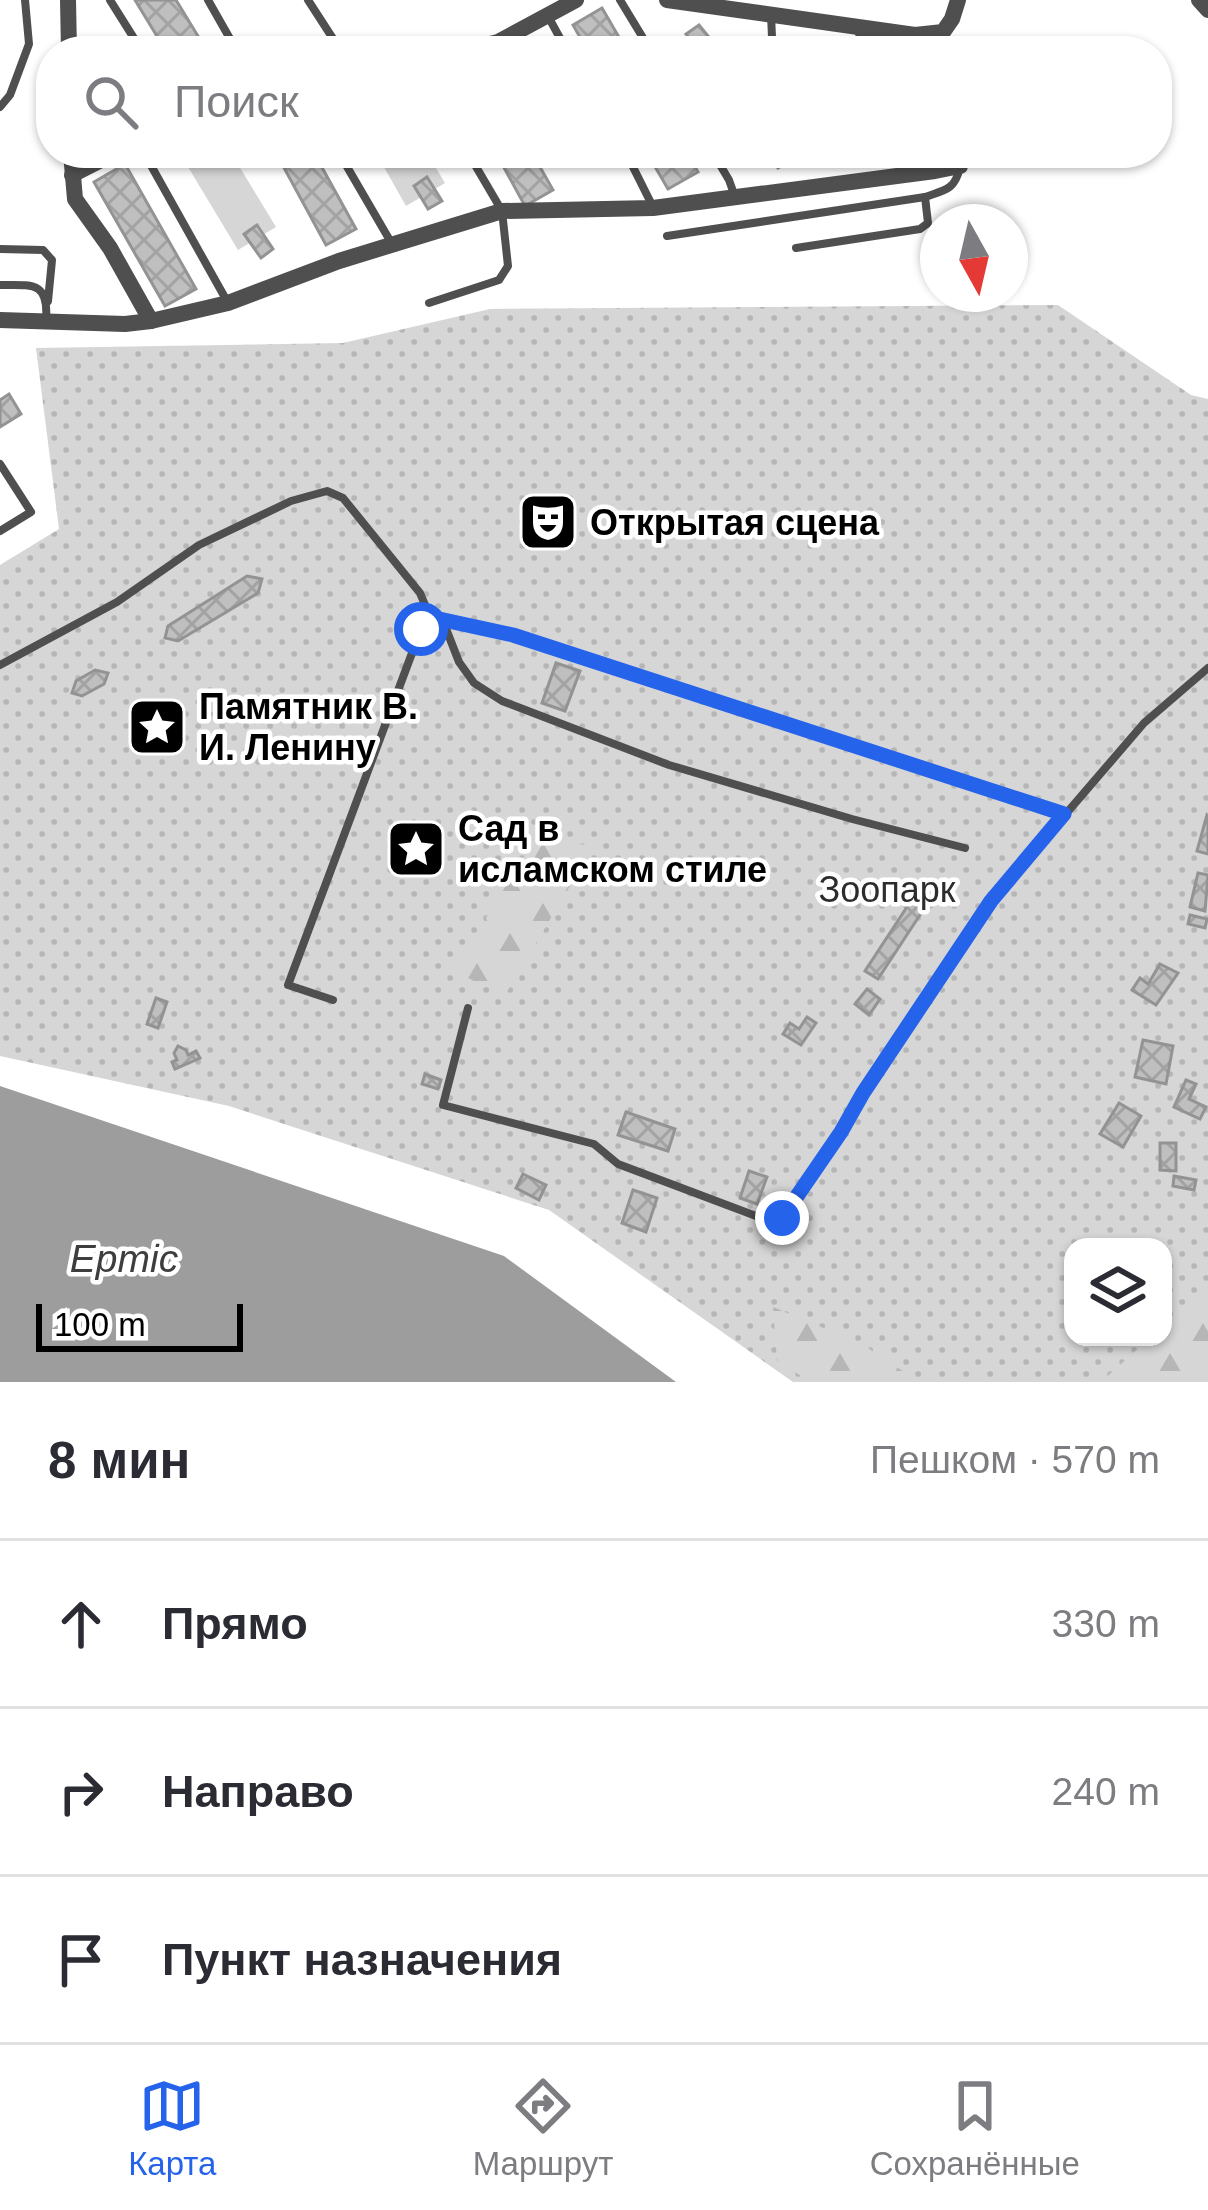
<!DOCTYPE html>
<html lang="ru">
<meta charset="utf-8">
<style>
:root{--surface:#fff;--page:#f7f7f7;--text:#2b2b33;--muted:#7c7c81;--line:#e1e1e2;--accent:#2563eb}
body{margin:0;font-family:Helvetica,sans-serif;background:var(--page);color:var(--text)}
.controls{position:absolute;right:36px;bottom:36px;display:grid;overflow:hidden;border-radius:24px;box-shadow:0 3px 9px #0004}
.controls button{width:108px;height:108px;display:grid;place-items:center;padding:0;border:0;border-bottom:3px solid var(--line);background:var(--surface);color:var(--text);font:60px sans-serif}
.compass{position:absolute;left:920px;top:204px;width:108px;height:108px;border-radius:50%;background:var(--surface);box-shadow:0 3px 9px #0004;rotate:172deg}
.scale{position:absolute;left:36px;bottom:30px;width:207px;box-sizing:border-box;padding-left:12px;border:6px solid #000;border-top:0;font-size:33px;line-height:42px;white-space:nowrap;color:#000;-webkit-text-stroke:9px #fff;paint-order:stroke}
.stop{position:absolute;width:36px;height:36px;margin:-27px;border:9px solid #2563eb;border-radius:50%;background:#fff}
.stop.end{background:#2563eb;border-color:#fff;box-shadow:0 3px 12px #0008}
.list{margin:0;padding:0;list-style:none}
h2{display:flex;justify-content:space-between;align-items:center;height:156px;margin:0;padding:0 48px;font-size:51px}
h2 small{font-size:39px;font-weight:400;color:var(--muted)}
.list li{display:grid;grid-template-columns:78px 1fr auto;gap:36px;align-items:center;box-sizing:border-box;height:168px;padding:0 48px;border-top:3px solid var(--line)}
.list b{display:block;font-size:45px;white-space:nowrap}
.list em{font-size:39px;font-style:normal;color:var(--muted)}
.icon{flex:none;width:66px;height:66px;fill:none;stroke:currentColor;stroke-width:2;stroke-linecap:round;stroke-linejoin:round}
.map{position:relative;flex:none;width:1208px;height:1382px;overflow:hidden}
.search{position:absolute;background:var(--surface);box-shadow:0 3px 9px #0004;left:36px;right:36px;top:36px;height:132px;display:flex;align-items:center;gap:30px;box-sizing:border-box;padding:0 42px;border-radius:48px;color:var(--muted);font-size:45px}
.sheet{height:660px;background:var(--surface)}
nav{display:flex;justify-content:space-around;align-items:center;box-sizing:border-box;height:168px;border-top:3px solid var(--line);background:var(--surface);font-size:33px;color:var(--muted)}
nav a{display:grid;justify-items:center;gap:6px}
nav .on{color:var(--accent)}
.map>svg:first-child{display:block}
.grass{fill:url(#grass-dots);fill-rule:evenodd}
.forest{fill:url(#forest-firs)}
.pitch{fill:#d6d6d6}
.water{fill:#9d9d9d}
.building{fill:url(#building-cross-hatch);stroke:#939393;stroke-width:3}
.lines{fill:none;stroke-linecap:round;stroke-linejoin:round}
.lane{stroke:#4f4f4f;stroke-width:8}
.street{stroke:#4f4f4f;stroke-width:16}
.route{stroke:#2563eb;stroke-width:15}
.labels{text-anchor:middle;stroke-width:9;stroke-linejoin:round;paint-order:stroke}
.poi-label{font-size:36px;font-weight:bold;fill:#000;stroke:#fff;text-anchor:start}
.park-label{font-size:36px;fill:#2d2d2d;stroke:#fff}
.water-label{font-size:39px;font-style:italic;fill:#3e3e3e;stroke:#fff}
</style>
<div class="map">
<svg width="1208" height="1382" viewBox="0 0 1208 1382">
<defs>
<pattern id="grass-dots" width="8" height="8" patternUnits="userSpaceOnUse" patternTransform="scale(3)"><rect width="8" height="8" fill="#d6d6d6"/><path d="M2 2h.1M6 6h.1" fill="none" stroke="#b6b6b6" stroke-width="1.8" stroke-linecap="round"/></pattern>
<pattern id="forest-firs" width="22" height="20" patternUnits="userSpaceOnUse" patternTransform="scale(3)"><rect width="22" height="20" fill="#d6d6d6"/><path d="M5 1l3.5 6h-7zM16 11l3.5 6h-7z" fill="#b6b6b6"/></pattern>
<pattern id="building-cross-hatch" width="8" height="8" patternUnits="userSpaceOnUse" patternTransform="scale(3)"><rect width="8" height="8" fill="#bfbfbf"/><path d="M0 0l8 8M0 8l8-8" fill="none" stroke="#a2a2a2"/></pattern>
</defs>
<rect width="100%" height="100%" fill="#fff"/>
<path class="grass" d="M1058,305L1191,395L1208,399V1382H793L549,1210L229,1106L0,1056V565L59,529L36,348L343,343L490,309ZM1073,1247H1163V1337H1073Z"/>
<g class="forest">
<polygon points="538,834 563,842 587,845 590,859 576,876 505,995 453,971"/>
<polygon points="1208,1287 1208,1382 1101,1382 1151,1337 1163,1337 1163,1327"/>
<polygon points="773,1307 862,1344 919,1382 810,1382 777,1360"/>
</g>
<g class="pitch">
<polygon points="200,153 231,153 276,227 238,250 185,162"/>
<polygon points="376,153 427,153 445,183 406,206"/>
</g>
<polygon class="water" points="0,1086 504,1256 676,1382 0,1382"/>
<g class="building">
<polygon points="135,0 176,0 207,51 166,51"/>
<polygon points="602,8 627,51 588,51 573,25"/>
<polygon points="699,25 708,36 695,46 686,34"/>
<polygon points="276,153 314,153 356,229 326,245"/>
<polygon points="496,153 532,153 553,190 525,206"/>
<polygon points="647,153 687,153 698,172 668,189"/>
<polygon points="768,153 785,153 790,161 778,168"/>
<polygon points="125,164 196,289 165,306 94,182"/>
<polygon points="427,177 442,201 428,209 414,186"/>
<polygon points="257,225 273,249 261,258 244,234"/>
<polygon points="9,394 21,414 0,427 0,400"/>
<polygon points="247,576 262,579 258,593 178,641 165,638 168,626"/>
<polygon points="556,663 580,671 565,711 542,703"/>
<polygon points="95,670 108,673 104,684 82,696 72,693 76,681"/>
<polygon points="1207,815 1208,816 1208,854 1197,851"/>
<polygon points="1198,873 1208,875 1205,911 1190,907"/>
<polygon points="920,887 933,895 878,979 865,971"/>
<polygon points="1190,915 1207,919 1205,928 1188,924"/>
<polygon points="1160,964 1178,973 1156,1005 1132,990 1140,978 1148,984"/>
<polygon points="867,989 880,999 869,1015 855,1004"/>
<polygon points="156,998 167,1002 158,1028 147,1024"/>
<polygon points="807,1017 816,1023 801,1045 783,1034 790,1023 799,1029"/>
<polygon points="1143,1040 1173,1046 1166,1084 1135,1077"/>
<polygon points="178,1046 186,1050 188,1055 196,1051 200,1058 175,1069 172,1062 177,1060 174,1053"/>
<polygon points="425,1074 441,1080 438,1089 422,1084"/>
<polygon points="1186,1080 1196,1084 1189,1099 1206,1107 1200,1119 1174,1107"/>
<polygon points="1119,1103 1141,1116 1123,1147 1100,1134"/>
<polygon points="626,1112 675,1129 668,1151 618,1135"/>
<polygon points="1160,1143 1176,1143 1176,1171 1160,1170"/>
<polygon points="749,1171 767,1177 757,1204 740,1198"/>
<polygon points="523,1174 546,1185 539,1200 516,1188"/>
<polygon points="1174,1176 1196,1180 1194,1190 1173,1186"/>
<polygon points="633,1190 657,1198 646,1232 622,1223"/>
</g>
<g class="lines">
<g class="lane">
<polyline points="110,0 142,51"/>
<polyline points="208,0 237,51"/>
<polyline points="308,0 341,51"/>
<polyline points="620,0 651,51"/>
<polyline points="771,15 772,37 780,51"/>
<polyline points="549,18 567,51"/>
<polyline points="859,30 860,44 865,51"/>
<polyline points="0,107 10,95 29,44 25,0"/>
<polyline points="144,153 228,303"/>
<polyline points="339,153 392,244"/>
<polyline points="626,153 652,205"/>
<polyline points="713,153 729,180 734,194"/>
<path d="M667,236L925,197C945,190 955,190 960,167"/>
<polyline points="796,248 920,229 928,223 925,197"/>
<polyline points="0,249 43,250 52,260 48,301"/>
<path d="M0,285C32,285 49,281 46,320"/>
<polyline points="429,303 499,280 508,266 502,211 468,153"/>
<polyline points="0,464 31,512 0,531"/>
<polyline points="443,621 459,662 474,683 502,701 669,765 852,819 965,848"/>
<polyline points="0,665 117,602 199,545 291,501 327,491 343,498 420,593 430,617 513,635 1064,814"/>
<polyline points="333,1000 288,985 421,629 430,617"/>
<polyline points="468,1008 443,1105 594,1144 618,1164 772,1222 782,1218 991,901 1144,723 1208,668"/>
</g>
<g class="street">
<polyline points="68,0 69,51"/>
<polyline points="667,0 915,35 943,32 952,19 958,0"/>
<polyline points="1199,0 1208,10"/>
<polyline points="462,51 498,42 576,0"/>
<polyline points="71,153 75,199 110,248 151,321"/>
<polyline points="72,175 115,153"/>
<polyline points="0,320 125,324 151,321 228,303 339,261 502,211 653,208 935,171 960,166 962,153"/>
</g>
</g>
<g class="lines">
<polyline class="route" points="421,629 430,617 513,635 1064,814 991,901 863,1093 841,1132 782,1218"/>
</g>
<defs>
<symbol id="theatre-square" viewBox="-11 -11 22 22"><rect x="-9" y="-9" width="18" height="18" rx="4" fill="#000" stroke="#fff"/><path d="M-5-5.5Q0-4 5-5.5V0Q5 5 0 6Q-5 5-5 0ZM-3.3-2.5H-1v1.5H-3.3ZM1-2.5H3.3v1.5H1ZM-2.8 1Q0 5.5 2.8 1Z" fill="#fff"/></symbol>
<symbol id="sight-square" viewBox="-11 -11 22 22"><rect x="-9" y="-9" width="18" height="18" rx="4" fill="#000" stroke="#fff"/><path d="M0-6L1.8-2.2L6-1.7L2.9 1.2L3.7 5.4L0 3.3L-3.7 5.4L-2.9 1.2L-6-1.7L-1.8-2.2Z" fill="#fff"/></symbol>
</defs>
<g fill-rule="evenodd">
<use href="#theatre-square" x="515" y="489" width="66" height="66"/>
<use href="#sight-square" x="124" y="694" width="66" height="66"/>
<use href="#sight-square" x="383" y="816" width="66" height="66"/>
</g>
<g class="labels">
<g class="poi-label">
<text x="590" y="535">Открытая сцена</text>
<text x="199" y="719">Памятник В.<tspan x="199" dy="41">И. Ленину</tspan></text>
<text x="458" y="841">Сад в<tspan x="458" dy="41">исламском стиле</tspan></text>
</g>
<g class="park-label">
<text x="887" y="902">Зоопарк</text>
</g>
<g class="water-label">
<text x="124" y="1272">Ертіс</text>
</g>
</g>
</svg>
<div class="controls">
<button><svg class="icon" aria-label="layers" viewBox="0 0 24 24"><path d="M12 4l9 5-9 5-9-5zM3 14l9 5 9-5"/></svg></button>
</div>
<svg class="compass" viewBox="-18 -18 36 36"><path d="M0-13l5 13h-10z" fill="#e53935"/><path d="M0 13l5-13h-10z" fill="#7c7c81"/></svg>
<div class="scale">100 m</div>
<div class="stop" style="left:421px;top:629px"></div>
<div class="stop end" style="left:782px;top:1218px"></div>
<div class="search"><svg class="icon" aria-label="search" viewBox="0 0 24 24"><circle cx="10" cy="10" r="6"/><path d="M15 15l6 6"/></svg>Поиск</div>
</div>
<section class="sheet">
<h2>8 мин<small>Пешком · 570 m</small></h2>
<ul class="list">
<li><svg class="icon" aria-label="ahead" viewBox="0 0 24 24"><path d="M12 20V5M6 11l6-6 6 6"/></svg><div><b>Прямо</b></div><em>330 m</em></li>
<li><svg class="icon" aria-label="right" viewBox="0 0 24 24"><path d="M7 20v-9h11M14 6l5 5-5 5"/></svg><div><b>Направо</b></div><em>240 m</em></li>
<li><svg class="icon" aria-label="arrive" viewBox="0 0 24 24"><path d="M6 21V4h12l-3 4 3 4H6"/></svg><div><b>Пункт назначения</b></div></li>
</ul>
</section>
<nav>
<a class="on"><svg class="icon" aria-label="map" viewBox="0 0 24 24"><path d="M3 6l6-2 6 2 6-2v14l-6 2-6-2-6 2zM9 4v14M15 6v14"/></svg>Карта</a>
<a><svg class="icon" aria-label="directions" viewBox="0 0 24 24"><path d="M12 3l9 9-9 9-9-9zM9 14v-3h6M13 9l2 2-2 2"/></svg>Маршрут</a>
<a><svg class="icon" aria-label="saved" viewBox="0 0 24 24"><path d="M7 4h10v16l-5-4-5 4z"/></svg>Сохранённые</a>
</nav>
